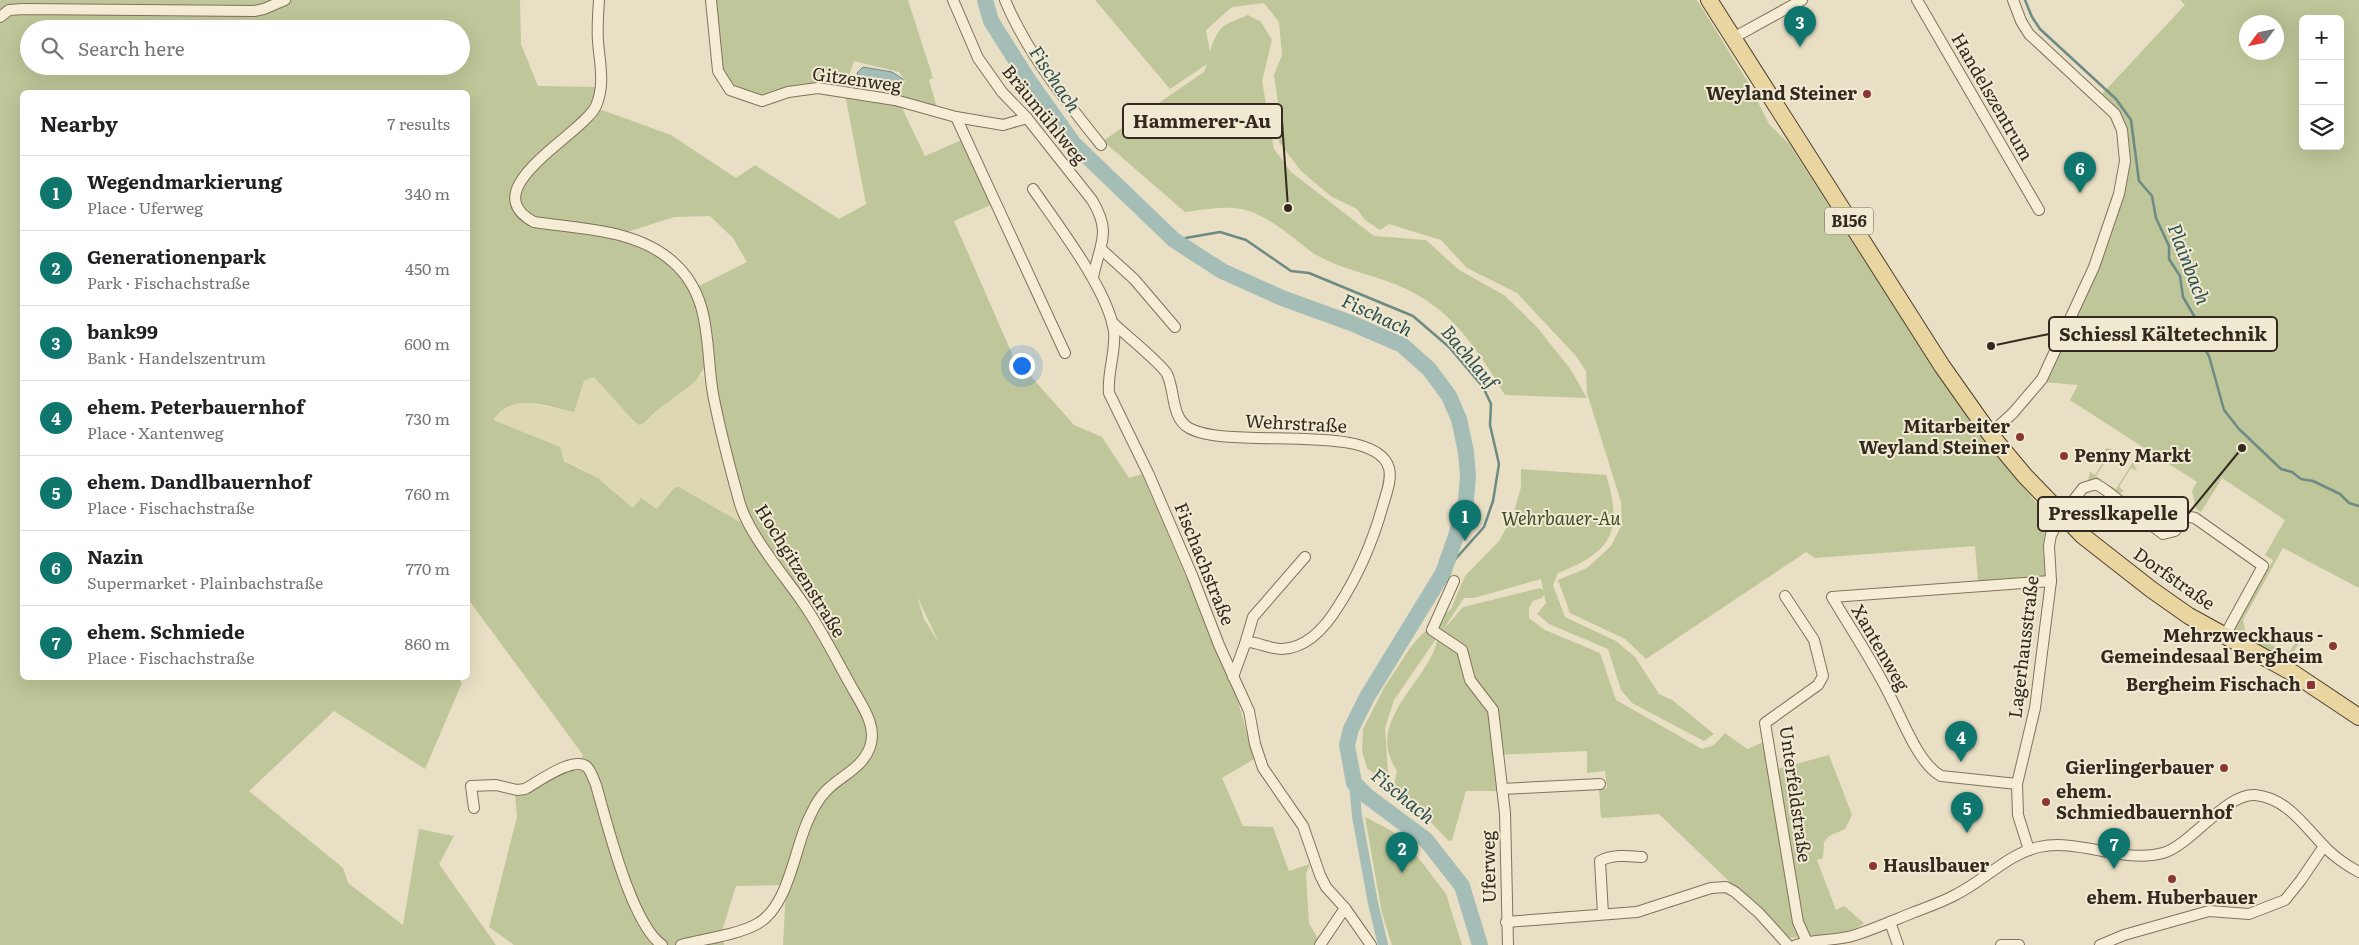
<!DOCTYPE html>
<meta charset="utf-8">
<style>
:root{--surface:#fff;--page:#f6f6f6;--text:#202124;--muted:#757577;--line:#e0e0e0;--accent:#0f766e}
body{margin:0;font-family:Literata,serif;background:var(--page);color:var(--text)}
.controls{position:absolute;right:15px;top:15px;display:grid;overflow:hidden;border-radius:8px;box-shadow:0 5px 20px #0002}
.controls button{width:45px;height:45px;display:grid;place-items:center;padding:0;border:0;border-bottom:1px solid var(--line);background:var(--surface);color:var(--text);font:25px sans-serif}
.compass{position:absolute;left:2239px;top:15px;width:45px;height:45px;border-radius:50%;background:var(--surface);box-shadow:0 5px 20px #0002;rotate:237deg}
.you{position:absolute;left:1021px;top:365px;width:18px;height:18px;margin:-12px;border:4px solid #fff;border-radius:50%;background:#1a73e8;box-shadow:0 0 0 8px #1a73e833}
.badge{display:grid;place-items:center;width:32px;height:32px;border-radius:50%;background:var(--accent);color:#fff;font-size:16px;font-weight:700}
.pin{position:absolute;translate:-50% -41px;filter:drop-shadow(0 1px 2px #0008)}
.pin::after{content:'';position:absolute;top:26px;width:18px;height:15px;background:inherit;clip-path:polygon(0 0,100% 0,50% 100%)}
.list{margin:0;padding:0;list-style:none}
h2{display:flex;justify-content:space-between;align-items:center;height:65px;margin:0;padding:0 20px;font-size:21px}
h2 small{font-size:16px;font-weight:400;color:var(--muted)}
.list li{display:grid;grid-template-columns:32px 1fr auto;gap:15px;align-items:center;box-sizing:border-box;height:75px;padding:0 20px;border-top:1px solid var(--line)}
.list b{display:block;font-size:19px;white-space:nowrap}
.list p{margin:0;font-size:16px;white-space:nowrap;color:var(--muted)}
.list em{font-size:16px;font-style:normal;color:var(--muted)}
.icon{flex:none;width:28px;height:28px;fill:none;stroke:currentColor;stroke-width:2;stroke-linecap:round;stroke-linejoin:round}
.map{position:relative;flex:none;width:2359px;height:945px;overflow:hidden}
.search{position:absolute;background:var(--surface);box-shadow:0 5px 20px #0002;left:20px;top:20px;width:450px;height:55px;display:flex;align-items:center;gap:12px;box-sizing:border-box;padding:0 18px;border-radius:28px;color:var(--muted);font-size:19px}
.panel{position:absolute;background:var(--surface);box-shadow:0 5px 20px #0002;left:20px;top:90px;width:450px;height:590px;border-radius:8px}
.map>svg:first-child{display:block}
.farmland{fill:#ded8b2}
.green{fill:#bfc699;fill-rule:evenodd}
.water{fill:#a5bdb7;stroke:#6d8a84}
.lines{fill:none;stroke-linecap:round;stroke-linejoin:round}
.stream{stroke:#6d8a84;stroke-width:2.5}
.canal{stroke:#a5bdb7;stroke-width:10}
.river{stroke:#a5bdb7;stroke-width:16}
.street-casing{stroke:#82725c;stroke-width:12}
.primary-casing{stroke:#504030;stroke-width:18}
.street{stroke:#f5edd6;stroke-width:10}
.primary{stroke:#e9d59f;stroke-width:16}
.poi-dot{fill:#8a3633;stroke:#f1ead3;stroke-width:2}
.labels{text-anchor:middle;stroke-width:4;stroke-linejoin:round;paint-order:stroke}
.shield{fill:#f1ead3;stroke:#6c6355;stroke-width:1}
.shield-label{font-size:16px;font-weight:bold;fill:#33291f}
.street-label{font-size:18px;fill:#33291f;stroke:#f1ead3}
.poi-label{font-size:18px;font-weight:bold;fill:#33291f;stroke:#f1ead3;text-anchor:end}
.park-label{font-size:18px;font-style:italic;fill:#424d27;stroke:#f1ead3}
.water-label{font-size:19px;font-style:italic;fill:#305151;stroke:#f1ead3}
.leader{fill:none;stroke:#33291f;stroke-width:2}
.callout-dot{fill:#33291f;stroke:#f1ead3;stroke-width:2}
.callout{fill:#f1ead3;stroke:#33291f;stroke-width:2}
.callout-label{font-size:19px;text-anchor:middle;font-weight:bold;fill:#33291f}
</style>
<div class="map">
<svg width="2359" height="945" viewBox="0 0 2359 945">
<rect width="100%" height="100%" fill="#e9dfc4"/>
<polygon class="farmland" points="701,375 712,380 745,525 679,487 674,488 657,509 633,508 598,478 493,420 504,409 515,404 526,403 574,412 584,381 594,377 639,424 645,423 656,411"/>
<g class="green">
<path d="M0,0H520L521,44L538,86L599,87L588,113L518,180L522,216L621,238L649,248L678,268L701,310L704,368L695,382L656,411L644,423L639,425L632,419L594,377L584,381L574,412C553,408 523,396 504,409C500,411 496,417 493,420L560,447L564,461L598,478L633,508L641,498L657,509L674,488L679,487L745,525L804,608L865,718L870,739L864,756L822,791L784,885L736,886L722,931L724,945H514L489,927L517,817L515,794C538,793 556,768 578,771L583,755L468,599V92H22V678H458L462,683L425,769L334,711L249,791L343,868L348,883L403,925L419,829L454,836L439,864L496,945H0ZM29,29H461V66H29Z"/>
<path d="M713,0H908L933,78L929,80L937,108L898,99L905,80L899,72L854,61L845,87C829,85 813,82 797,85C789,86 782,91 775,94C756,102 736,90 722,77Z"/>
<path d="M1095,0H1697L1749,84L1769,124L1789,144L1928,359L1975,428L2048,517L2043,546L2045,577L1978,582L1975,546L1815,558L1806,552L1646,659L1625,639L1570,613L1558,580L1587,568L1611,546L1622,524L1621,502L1587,393L1586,371L1576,356L1517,293L1467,268L1441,240L1389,224L1380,230L1365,220L1357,209L1332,197L1301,171L1279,142V109L1274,75L1282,55L1279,22L1264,3L1232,7L1206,30L1210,52C1219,24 1222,26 1248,15L1261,22L1272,40L1262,81L1274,149L1291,172L1374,236L1426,240L1459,270L1504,295L1537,327L1571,370L1587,398L1505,395C1476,347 1451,307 1397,285C1373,275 1346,270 1322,258C1311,253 1304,246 1294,238C1249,204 1239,204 1185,212L1103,141L1204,72L1207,64L1170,89Z"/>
<path d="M2180,0H2359V588L2283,548L2243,620L2245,630L2285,652L2290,651L2297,640L2292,635L2293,633L2300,637L2301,640C2296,648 2293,656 2283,657L2233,632L2273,560L2265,555L2285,520L2222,478L2201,512L2196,509L2192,491L2197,482L2070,400L2078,385L2044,382C2072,323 2104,264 2121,200C2125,184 2130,167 2129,151C2128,126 2120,111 2102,94L2185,5ZM2303,19H2340V146H2303ZM2246,22H2276V52H2246Z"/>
<path d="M845,94L901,106L925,156L964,139L993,204L954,221L1013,356L1074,425L1102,437L1129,478L1142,474L1236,694L1254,759L1222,778L1243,826L1273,827L1289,871L1310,864L1306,874L1309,923L1319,941L1317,945H783L786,890L821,799L859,766L872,724L748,517L721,424L697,287L747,262L733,238L710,216L674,217L621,234L539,219C521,211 517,201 523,182L598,110H602L671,135L736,178L755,165L839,219L866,204ZM917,596L939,643L924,619Z"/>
<polygon points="2107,448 2113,450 2096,476 2102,480 2088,480 2090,472 2095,475 2108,455 2103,451"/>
<polygon points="2133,462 2137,471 2131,468 2119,487 2124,491 2118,494 2109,487 2109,485 2116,489"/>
<path d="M1521,469L1606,475C1623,530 1613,552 1558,573L1553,585L1565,617L1616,641L1635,657L1659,694L1672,700L1714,734L1704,741L1632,703L1621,690L1608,649L1549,624L1537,614L1546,603L1544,595L1542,598L1533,601L1529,608V618L1545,630L1600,653L1616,700L1702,749L1714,745L1725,733L1747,749L1764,742L1770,771L1829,755L1852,815L1845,829L1829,836L1824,842L1823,858L1817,860L1836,910L1844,906L1864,923C1853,935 1806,936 1788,938L1659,814L1601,818L1599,789L1607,788L1605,771L1587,773V751L1494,755L1499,791H1466L1452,840L1449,841L1394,785L1397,771C1362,719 1432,681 1438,636L1394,700L1385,728L1388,771L1384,781L1367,768L1362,751L1363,729L1384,688L1410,648L1420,636L1451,609L1465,576L1500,540L1514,512L1521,487ZM1541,579L1543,590L1540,588L1463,607L1443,630L1464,598H1474Z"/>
<polygon points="1365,817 1392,831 1414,852 1446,894 1462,945 1392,945 1382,913"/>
</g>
<path class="water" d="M863,67L892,72L903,79V84C894,90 861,85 857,73Z"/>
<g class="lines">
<g class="stream">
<polyline points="2025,0 2032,17 2040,29 2116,99 2131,120 2139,181 2152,196 2156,218 2169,246 2169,259 2180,276 2183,297 2196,319 2199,339 2209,356 2224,410 2239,429 2281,469 2292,472 2301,479 2313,481 2340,494 2349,503 2359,506"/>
<polyline points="1174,240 1220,232 1246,240 1291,271 1309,273 1413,316 1449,347 1483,387 1491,404 1490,425 1499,464 1493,501 1484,527 1443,573"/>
</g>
<polyline class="canal" points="1354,783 1357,816 1373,903 1383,945"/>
<polyline class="river" points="985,0 991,21 1029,81 1073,143 1174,240 1222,271 1282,298 1351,323 1402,345 1429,369 1449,396 1459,419 1466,452 1468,476 1466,500 1456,536 1443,573 1367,697 1351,729 1347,745 1354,783 1367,796 1426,840 1462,886 1480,945"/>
<defs>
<g id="street">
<path d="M599,0C598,14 597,28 598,42C600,64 605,85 596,106C582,135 472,189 534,222C580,229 637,229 673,262C713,297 705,347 713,394C720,431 730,468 740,504C750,536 784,575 803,603C821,629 835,657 850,684C860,703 878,725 870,747C863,767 843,775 829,788C818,798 812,811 806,825C794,854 787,908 757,924C737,935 704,939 681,945"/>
<polyline points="711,0 718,71 730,90 762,101 788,92 818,88 895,100 956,117 1003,125 1027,118"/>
<path d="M953,0L978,58L1002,92L1027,118L1092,200C1112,233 1100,243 1093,277"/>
<path d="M1005,0C1027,53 1065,100 1101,145"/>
<polyline points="1917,0 2039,210"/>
<polyline points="0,17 9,10 23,9 254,11 264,9 285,0"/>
<polyline points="1733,38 1802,0"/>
<polyline points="956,117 1065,353"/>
<path d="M1033,189C1057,224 1109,291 1114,332C1116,352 1107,373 1109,393L1149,475L1192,575L1219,645L1249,711L1255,744L1263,768L1303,826L1320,875L1326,887L1345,908L1371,945"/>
<polyline points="1101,249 1134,279 1175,327"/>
<path d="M1112,322C1123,333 1161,363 1167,374C1175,390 1171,418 1189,428C1229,451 1375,420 1389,468C1392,480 1386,494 1383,505C1373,541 1359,574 1339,605C1327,625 1308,648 1282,649C1271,649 1259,643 1249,642L1245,644L1233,677"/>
<polyline points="1990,434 2013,413 2042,379 2094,267 2119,194 2125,161 2122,130 2115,114 2029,34 2021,21 2013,0"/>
<polyline points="1454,581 1432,630 1462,650 1470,680 1493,710 1505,813 1508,945"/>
<polyline points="1785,596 1814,640 1823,676 1818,685 1765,723 1798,922 1807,942"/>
<polyline points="1245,644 1253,617 1305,557"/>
<polyline points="2017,784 2035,708 2051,581 2049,546 2051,535 2062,515 2083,488 2096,484 2104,489 2163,534 2175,531 2185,516 2195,518 2263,566 2224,637"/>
<polyline points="1502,789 1600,784"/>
<path d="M474,808L471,786L496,785L517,790L525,789C538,782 574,755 587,767C591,771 594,780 596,785C607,823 631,923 662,945"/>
<path d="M2029,850L2018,815L2017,784L1941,776C1919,764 1903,721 1892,700C1875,664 1852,631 1832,597L2051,581"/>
<path d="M1603,914L1600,861C1613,854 1628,856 1642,857"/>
<polyline points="1506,922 1637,912 1711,888 1726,887 1735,892 1759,913 1788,945"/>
<polyline points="1890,922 1898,945"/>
<polyline points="1320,945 1345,908"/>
<path d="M1796,945C1814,939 1834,941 1852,936C1872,930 1892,921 1912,913C1927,907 1943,902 1957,894C1985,880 2008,854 2039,847C2079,838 2123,864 2163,853C2191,845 2226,793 2255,795C2286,798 2303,824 2323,845C2333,856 2346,865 2359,872"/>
<polyline points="2001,945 2019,945"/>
<polyline points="2100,945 2124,935 2209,911 2249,914 2285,900 2301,880 2324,846"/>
</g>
<polyline id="primary" points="1709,0 1942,366 1990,434 2025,476 2083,536 2152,590 2189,616 2293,673 2359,717"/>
</defs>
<use href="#street" class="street-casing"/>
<use href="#primary" class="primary-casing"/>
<use href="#street" class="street"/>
<use href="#primary" class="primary"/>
</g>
<g class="poi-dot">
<circle cx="1867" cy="94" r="5"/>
<circle cx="2020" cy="437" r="5"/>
<circle cx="2064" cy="456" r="5"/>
<circle cx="2333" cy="646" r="5"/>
<rect x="2306" y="680" width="10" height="10" rx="2.5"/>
<circle cx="2224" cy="768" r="5"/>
<circle cx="2046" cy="802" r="5"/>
<circle cx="1873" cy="866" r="5"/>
<circle cx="2172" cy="879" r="5"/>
</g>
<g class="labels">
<rect class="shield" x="1825" y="207.5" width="48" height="27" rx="4"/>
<g class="shield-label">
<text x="1849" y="227">B156</text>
</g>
<g class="street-label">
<text transform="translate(857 80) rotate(8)" y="6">Gitzenweg</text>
<text transform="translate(1992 97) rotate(60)" y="6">Handelszentrum</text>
<text transform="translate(1044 115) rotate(51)" y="6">Bräumühlweg</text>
<text transform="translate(1296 424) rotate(3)" y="6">Wehrstraße</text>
<text transform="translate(1204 564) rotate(68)" y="6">Fischachstraße</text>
<text transform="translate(800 571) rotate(58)" y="6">Hochgitzenstraße</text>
<text transform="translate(2174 579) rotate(35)" y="6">Dorfstraße</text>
<text transform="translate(2024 647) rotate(-83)" y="6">Lagerhausstraße</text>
<text transform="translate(1880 648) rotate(60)" y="6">Xantenweg</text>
<text transform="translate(1795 794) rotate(82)" y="6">Unterfeldstraße</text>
<text transform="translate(1489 867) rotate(-91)" y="6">Uferweg</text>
</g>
<g class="poi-label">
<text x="1857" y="100">Weyland Steiner</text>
<text x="2010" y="433">Mitarbeiter<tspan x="2010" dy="21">Weyland Steiner</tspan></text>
<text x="2074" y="462" text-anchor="start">Penny Markt</text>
<text x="2323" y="642">Mehrzweckhaus -<tspan x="2323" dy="21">Gemeindesaal Bergheim</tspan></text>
<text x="2301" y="691">Bergheim Fischach</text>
<text x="2214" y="774">Gierlingerbauer</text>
<text x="2056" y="798" text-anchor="start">ehem.<tspan x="2056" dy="21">Schmiedbauernhof</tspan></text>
<text x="1883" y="872" text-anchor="start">Hauslbauer</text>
<text x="2172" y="904" text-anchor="middle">ehem. Huberbauer</text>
</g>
<g class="park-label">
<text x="1561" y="525">Wehrbauer-Au</text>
</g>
<g class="water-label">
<text transform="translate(1055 79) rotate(56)" y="7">Fischach</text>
<text transform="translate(2189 264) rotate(69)" y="7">Plainbach</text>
<text transform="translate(1377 315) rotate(25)" y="7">Fischach</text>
<text transform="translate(1470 357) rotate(50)" y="7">Bachlauf</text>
<text transform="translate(1403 796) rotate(39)" y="7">Fischach</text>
</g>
</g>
<path class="leader" d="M1288 208L1282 121M1991 346L2049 334M2242 448L2188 514"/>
<g class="callout-dot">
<circle cx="1288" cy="208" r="5"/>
<circle cx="1991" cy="346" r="5"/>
<circle cx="2242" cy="448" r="5"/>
</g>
<g class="callout">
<rect x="1123" y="104" width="159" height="34" rx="5"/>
<rect x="2049" y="317" width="228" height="34" rx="5"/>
<rect x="2038" y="497" width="150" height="34" rx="5"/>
</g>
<g class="callout-label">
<text x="1202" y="128">Hammerer-Au</text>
<text x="2163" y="341">Schiessl Kältetechnik</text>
<text x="2113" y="520">Presslkapelle</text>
</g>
</svg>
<div class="controls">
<button>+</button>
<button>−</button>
<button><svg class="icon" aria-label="layers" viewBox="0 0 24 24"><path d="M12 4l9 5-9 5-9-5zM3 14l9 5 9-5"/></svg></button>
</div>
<svg class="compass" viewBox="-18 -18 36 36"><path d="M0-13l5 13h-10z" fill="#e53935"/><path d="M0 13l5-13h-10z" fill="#757577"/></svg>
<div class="you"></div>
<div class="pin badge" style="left:1465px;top:541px">1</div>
<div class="pin badge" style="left:1402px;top:873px">2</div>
<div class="pin badge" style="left:1800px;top:47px">3</div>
<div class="pin badge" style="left:1961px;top:762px">4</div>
<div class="pin badge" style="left:1967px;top:833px">5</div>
<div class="pin badge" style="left:2080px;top:193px">6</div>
<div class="pin badge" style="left:2114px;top:869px">7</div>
<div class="search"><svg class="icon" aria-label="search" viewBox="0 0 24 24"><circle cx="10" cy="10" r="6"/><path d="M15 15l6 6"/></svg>Search here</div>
<section class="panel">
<h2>Nearby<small>7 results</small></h2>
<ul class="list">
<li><span class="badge">1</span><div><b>Wegendmarkierung</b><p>Place · Uferweg</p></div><em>340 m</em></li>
<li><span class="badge">2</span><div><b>Generationenpark</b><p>Park · Fischachstraße</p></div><em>450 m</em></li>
<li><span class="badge">3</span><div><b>bank99</b><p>Bank · Handelszentrum</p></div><em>600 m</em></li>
<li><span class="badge">4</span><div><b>ehem. Peterbauernhof</b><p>Place · Xantenweg</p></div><em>730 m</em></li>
<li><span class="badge">5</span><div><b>ehem. Dandlbauernhof</b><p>Place · Fischachstraße</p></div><em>760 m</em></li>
<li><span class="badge">6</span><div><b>Nazin</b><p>Supermarket · Plainbachstraße</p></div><em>770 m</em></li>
<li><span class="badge">7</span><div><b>ehem. Schmiede</b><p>Place · Fischachstraße</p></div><em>860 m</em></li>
</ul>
</section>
</div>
